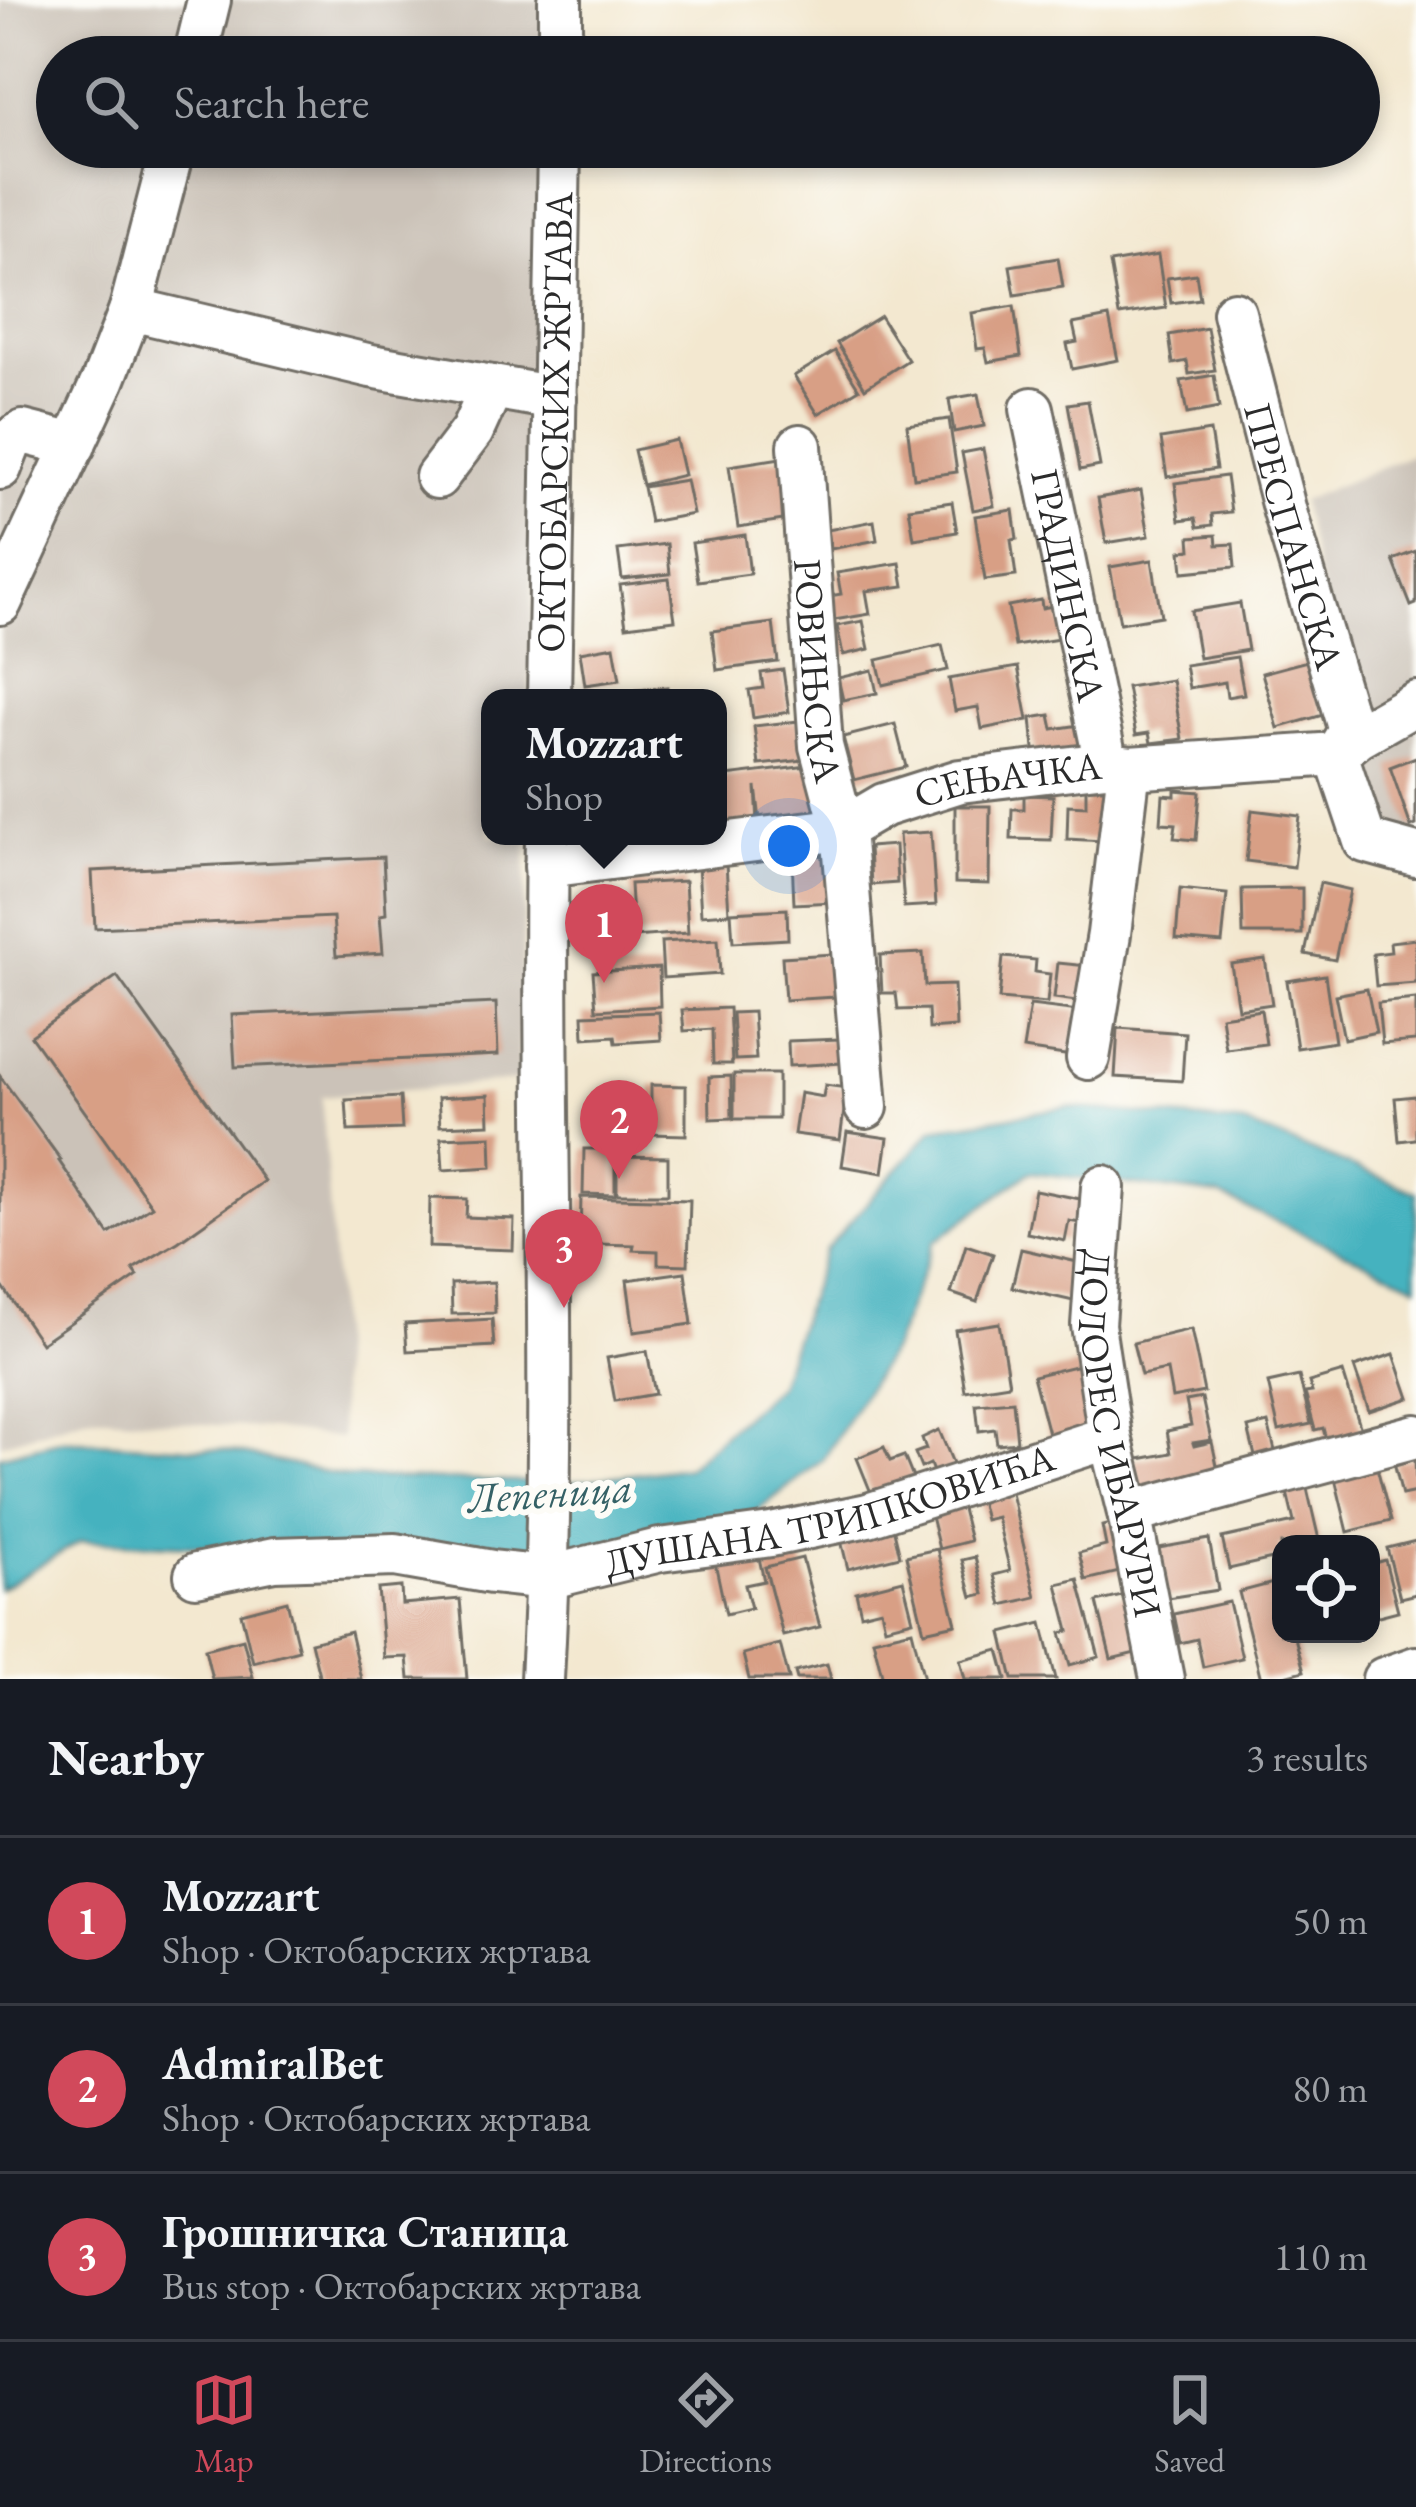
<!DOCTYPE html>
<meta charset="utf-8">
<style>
:root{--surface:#171b24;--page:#242831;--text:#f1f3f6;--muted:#9ea1a6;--line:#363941;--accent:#d1495b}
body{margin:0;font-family:"EB Garamond",serif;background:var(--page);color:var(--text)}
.controls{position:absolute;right:36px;bottom:36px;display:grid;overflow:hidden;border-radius:24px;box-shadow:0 6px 18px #0003}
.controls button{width:108px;height:108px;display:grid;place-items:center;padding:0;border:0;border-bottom:3px solid var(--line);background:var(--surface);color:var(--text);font:60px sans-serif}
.you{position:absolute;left:789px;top:846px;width:42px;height:42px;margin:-30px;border:9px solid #fff;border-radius:50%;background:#1a73e8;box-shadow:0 0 0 18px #1a73e833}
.badge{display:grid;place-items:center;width:78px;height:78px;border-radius:50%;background:var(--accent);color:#fff;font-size:39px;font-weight:700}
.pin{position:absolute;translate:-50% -99px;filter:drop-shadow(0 3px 6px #0008)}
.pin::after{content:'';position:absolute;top:63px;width:42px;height:36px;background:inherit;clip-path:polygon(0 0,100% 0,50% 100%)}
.popup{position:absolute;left:481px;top:689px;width:246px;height:156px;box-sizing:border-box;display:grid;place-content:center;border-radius:24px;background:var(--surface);filter:drop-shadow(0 3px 9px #0005);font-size:39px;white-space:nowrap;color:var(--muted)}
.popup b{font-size:45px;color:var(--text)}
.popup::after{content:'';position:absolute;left:50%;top:100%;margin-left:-24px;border:24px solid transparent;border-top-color:var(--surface)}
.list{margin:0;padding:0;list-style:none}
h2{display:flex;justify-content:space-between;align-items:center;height:156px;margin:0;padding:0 48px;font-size:51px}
h2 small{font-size:39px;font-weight:400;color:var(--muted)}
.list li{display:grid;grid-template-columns:78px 1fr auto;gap:36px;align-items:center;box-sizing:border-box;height:168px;padding:0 48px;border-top:3px solid var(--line)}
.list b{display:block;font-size:45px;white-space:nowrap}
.list p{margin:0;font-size:39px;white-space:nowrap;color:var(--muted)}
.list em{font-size:39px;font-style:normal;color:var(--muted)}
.icon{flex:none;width:66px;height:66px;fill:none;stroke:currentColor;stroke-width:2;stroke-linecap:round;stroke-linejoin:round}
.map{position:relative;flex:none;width:1416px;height:1679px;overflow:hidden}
.search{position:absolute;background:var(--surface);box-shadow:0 6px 18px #0003;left:36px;right:36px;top:36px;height:132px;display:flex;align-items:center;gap:30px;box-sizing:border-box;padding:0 42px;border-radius:66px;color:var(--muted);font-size:45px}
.sheet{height:660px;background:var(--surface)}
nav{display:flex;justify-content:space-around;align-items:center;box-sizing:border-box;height:168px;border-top:3px solid var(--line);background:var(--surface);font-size:33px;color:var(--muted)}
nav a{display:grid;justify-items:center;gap:6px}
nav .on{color:var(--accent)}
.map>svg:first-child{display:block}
.industrial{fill:#cbc2b8}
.water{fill:#44b2bf;stroke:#386e75;stroke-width:3}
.building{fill:#d89f85}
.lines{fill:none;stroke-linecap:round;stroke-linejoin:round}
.minor-casing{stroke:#716d65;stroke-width:48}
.minor{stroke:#fff;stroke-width:42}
.labels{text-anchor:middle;stroke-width:12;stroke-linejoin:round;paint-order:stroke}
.street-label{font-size:39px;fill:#2b2b2b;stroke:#fdfcf7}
.water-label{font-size:42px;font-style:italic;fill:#356166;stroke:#fdfcf7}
</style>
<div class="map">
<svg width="1416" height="1679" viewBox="0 0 1416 1679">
<rect width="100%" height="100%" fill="#fdfcf7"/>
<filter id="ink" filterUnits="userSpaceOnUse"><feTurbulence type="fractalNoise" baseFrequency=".00833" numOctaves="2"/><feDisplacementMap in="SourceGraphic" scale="24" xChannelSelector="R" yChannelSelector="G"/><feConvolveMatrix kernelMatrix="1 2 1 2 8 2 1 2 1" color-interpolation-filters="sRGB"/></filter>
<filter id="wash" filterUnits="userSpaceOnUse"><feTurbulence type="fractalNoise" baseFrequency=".004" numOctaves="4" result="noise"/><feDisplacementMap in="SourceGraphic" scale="48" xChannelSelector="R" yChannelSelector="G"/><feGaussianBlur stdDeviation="2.7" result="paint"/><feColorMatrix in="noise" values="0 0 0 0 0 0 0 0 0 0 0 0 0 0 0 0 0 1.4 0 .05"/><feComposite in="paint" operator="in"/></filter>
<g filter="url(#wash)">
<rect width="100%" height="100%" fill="#f3e8d0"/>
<g class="industrial">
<polygon points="0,0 548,0 547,57 57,57 57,147 547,147 529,698 490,698 490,836 527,836 518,1081 322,1097 336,1300 341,1438 271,1429 91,1416 0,1444"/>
<polygon points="1416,453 1416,834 1376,821 1301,501"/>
</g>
<polygon class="water" points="1068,1107 1245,1124 1416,1192 1416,1285 1218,1195 1030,1172 934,1242 894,1345 823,1460 735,1528 570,1563 81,1541 0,1589 0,1456 62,1440 225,1450 348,1477 562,1483 687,1467 778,1385 825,1250 933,1129"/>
<g id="blocks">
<g class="building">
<polygon points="1158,255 1166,308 1119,315 1110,263"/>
<polygon points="1058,258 1063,287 1015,295 1010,266"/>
<polygon points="1196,274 1200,299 1171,303 1167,278"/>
<polygon points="1014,306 1021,356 988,362 985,348 977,349 972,313"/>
<polygon points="880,316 908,360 865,388 837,343"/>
<polygon points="1109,317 1118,360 1072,369 1067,344 1077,342 1073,324"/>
<polygon points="1207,328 1215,370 1189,374 1187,361 1173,364 1169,335"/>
<polygon points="835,351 859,389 818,414 794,376"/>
<polygon points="1214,375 1219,408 1187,414 1181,381"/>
<polygon points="978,394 984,426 954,432 949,399"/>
<polygon points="1088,401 1100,466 1080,470 1068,404"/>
<polygon points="949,419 957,472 914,478 907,425"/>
<polygon points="1210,431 1216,469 1167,477 1161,439"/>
<polygon points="676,440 684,475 642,485 634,450"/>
<polygon points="983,449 994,506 973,510 962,453"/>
<polygon points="787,457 796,518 738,527 729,466"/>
<polygon points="1226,476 1231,512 1212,514 1213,525 1198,527 1196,518 1180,520 1175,483"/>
<polygon points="686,480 693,514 650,522 643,487"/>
<polygon points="1141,490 1149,536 1106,543 1098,498"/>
<polygon points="952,502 957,532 914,539 909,508"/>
<polygon points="1013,510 1017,539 1011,540 1016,576 985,580 975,516"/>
<polygon points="874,521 877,540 831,549 828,530"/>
<polygon points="745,535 750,574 698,581 692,543"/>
<polygon points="1216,535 1217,545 1233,544 1235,567 1183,572 1181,551 1191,550 1190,537"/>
<polygon points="667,544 670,574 622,579 618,550"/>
<polygon points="1416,551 1416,604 1411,606 1393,560"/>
<polygon points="1152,560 1161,616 1120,623 1110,567"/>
<polygon points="900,563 904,586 866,591 870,614 834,620 830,596 841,594 837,573"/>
<polygon points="669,579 675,620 626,626 620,585"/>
<polygon points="1041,600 1042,608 1059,605 1065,638 1015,646 1008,606"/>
<polygon points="1240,603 1248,650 1199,658 1191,611"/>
<polygon points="863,621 869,649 843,655 837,626"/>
<polygon points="773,623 778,662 717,670 712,631"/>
<polygon points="942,645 948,670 883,685 877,660"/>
<polygon points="614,646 620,680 585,685 580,652"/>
<polygon points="1237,657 1244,694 1227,697 1225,682 1189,688 1185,665"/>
<polygon points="1307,661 1323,715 1278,728 1262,673"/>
<polygon points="1018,667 1028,720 982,729 978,707 955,711 949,679"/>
<polygon points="783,670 789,712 753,718 749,690 763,688 761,673"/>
<polygon points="872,670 877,693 843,700 838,678"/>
<polygon points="1172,680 1182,739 1151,743 1149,733 1136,735 1127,687"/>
<polygon points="667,687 668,698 638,698 637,690"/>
<polygon points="1050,715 1053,729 1080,725 1084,751 1035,759 1031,718"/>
<polygon points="799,721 804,760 759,765 754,726"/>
<polygon points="895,724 906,767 854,780 843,737"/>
<polygon points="1416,757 1416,825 1411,827 1390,767"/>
<polygon points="816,765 822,806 808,822 761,828 756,787 758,823 718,826 718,777"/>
<polygon points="1086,788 1106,788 1104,841 1067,839 1068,805 1086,806"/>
<polygon points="1175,790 1200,792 1196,840 1174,838 1176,824 1161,823 1163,795 1175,796"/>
<polygon points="1024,795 1053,796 1051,840 1011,839 1012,809 1024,809"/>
<polygon points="955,806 990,806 989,884 955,883"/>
<polygon points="1252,810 1300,816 1294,867 1246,861"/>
<polygon points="931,832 936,905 904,907 899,834"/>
<polygon points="895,845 897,883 871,885 869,847"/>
<polygon points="831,855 833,902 794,904 792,857"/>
<polygon points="383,857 386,914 380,915 383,953 336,956 333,917 95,928 92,871"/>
<polygon points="726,864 729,913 701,915 698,865"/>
<polygon points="685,881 688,933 633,937 630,884"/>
<polygon points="1320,883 1350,890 1335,960 1305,954"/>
<polygon points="1302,888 1302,934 1243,934 1242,889"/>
<polygon points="1180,889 1227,894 1222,943 1176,939"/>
<polygon points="787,909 788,939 733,942 731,912"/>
<polygon points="718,939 720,974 663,978 661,942"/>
<polygon points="1416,939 1416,983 1376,986 1373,954 1391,952 1390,942"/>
<polygon points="923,953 925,986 954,985 956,1027 929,1029 928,1009 898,1010 896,993 882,993 880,955"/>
<polygon points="833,954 835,997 785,1000 782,957"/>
<polygon points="1003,957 1036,960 1035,972 1050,974 1047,1003 999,999"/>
<polygon points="1265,959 1272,1004 1238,1009 1231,964"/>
<polygon points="1058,963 1088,966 1084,1002 1054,998"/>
<polygon points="659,968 660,1006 596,1010 593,972"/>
<polygon points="1325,975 1335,1042 1297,1048 1287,981"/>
<polygon points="117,976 264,1181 178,1242 133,1269 138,1276 41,1343 0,1283 0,1076 61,1160 59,1161 109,1234 152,1206 31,1036"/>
<polygon points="1367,989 1376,1032 1344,1039 1335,995"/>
<polygon points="1416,999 1416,1041 1382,1044 1378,1003"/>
<polygon points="496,1003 498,1055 235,1067 232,1015"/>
<polygon points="1030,1005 1079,1011 1072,1056 1023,1049"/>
<polygon points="729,1008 732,1064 713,1064 712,1029 684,1031 682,1010"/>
<polygon points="1261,1010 1266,1044 1226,1049 1221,1016"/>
<polygon points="659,1012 661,1040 616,1043 615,1036 584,1038 583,1015"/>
<polygon points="753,1012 756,1059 735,1060 732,1013"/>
<polygon points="1118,1028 1185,1033 1182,1081 1115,1077"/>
<polygon points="840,1039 842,1063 789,1066 788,1041"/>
<rect x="734" y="1074" width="44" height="45"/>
<polygon points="731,1076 732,1118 710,1119 709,1077"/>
<polygon points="651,1085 686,1086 686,1135 651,1134"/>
<polygon points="825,1085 847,1088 840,1140 794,1134 800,1093 823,1097"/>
<polygon points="488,1095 489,1124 440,1126 438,1098"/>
<polygon points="1416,1096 1416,1139 1399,1141 1395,1098"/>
<polygon points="400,1097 402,1129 348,1131 346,1100"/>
<polygon points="847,1132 888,1138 883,1173 842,1166"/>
<polygon points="491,1136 492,1167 443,1170 441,1138"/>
<polygon points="584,1149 615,1149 615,1195 583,1194"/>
<polygon points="617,1156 668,1157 668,1194 617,1194"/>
<polygon points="1035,1190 1090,1201 1085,1224 1069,1221 1065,1241 1027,1233"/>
<polygon points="581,1197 690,1200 688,1265 658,1264 658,1251 633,1250 634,1245 596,1244 597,1239 580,1238"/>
<polygon points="430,1198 467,1199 466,1217 514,1219 513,1250 429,1247"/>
<polygon points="966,1245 993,1254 977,1302 951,1293"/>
<polygon points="1021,1249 1090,1265 1082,1303 1012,1287"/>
<polygon points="685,1272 692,1324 634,1332 627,1280"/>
<polygon points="494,1282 495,1313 452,1314 451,1284"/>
<polygon points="492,1319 494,1346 407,1351 405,1324"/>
<polygon points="999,1323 1009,1384 965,1391 955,1330"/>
<polygon points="1191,1329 1204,1392 1172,1398 1167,1370 1141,1375 1133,1343"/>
<polygon points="647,1351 655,1394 615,1401 607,1358"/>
<polygon points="1394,1354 1409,1398 1369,1411 1354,1367"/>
<polygon points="1079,1365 1095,1430 1050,1441 1033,1376"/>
<polygon points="1343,1372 1363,1436 1328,1447 1323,1428 1315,1430 1305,1393 1312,1392 1309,1382"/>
<polygon points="1299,1376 1311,1424 1279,1431 1268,1383"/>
<polygon points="1202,1398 1211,1440 1193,1443 1194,1446 1212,1442 1219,1475 1141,1491 1134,1460 1171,1453 1167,1431 1191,1426 1186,1401"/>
<polygon points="1013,1401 1017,1442 997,1444 995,1429 979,1431 976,1404"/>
<polygon points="1268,1423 1277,1459 1257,1464 1248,1428"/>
<polygon points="939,1430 955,1468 935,1477 930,1464 921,1468 915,1453 926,1449 922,1438"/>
<polygon points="884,1447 890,1461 904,1456 913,1478 872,1495 857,1458"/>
<polygon points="1415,1457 1416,1492 1402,1495 1394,1462"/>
<polygon points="1375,1460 1391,1521 1348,1532 1333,1470"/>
<polygon points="1306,1484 1320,1544 1281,1544 1281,1557 1229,1569 1222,1538 1294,1522 1286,1488"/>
<polygon points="1009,1485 1036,1597 1002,1605 994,1575 1010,1571 997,1517 985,1520 978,1493"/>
<polygon points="960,1501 970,1541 939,1549 929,1508"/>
<polygon points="891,1519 900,1556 848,1569 839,1532"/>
<polygon points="1120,1521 1132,1569 1086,1580 1079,1553 1106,1546 1102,1526"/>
<polygon points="1209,1539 1218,1590 1167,1598 1159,1548"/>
<polygon points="1416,1541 1416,1594 1400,1598 1387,1548"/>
<polygon points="756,1544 764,1581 745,1585 751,1608 726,1614 713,1553"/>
<polygon points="937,1549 956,1624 924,1631 906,1556"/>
<polygon points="975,1557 984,1594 972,1597 962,1560"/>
<polygon points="802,1558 820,1627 783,1636 765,1567"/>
<polygon points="1385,1560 1398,1611 1371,1618 1371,1564"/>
<polygon points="1078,1579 1099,1657 1070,1665 1061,1633 1069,1631 1057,1584"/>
<polygon points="903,1580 913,1620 885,1627 881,1609 861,1614 856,1592"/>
<polygon points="1281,1581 1281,1634 1294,1634 1304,1671 1274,1679 1261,1679 1239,1592"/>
<polygon points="401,1587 402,1604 460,1599 467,1679 409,1679 407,1657 384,1658 378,1589"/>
<polygon points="1134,1593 1148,1650 1111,1659 1097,1602"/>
<polygon points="287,1601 299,1650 253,1662 241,1613"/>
<polygon points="1229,1602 1242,1658 1203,1667 1197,1639 1180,1643 1174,1614"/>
<polygon points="1042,1623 1056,1679 1013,1679 1002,1633"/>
<polygon points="912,1630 924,1679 883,1679 873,1639"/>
<polygon points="350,1632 361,1679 320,1679 311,1642"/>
<polygon points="243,1639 253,1677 212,1679 205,1649"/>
<polygon points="780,1644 789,1679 749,1679 743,1654"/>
<polygon points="999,1650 1007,1679 965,1679 960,1660"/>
<polygon points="827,1664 831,1679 797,1679 795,1672"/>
</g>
</g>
</g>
<g filter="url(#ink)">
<use href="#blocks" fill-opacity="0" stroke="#716d65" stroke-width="3"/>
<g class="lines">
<defs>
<g id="minor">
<polyline points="195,57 209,0"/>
<polyline points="560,57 560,0"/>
<polyline points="131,309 371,366 555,398"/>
<path id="s1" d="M1234,313L1285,512L1350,731L1336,754"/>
<path id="s2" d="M1032,409L1106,764"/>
<path id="s3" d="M800,446L821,746L843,829L866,1107"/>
<polyline points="0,468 11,440 23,432 74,445"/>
<polyline points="437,477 472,431 492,387"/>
<polyline points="0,603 103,381 131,309 173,147"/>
<path id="s4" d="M549,698L559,147"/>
<polyline points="1336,754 1365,841 1416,855"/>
<polyline points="1336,754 1358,736 1416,703"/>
<path id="s5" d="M546,866L843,829L884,805L960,781L1106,764L1129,768L1336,754"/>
<polyline points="1088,1058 1109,934 1129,768"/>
<path id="s6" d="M1103,1187L1093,1325L1110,1437L1129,1513L1162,1679"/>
<polyline points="1129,1513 1416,1436"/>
<path id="s7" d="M196,1575L275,1559L395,1555L492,1572L546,1578L660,1550L771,1535L868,1515L1110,1437"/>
<path d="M542,1679C558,1399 542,1117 547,836"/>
<polyline points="1384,1679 1416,1668"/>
</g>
</defs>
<use href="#minor" class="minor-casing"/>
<use href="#minor" class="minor"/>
</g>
</g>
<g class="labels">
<g class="street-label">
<text dy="14" stroke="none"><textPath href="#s4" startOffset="276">ОКТОБАРСКИХ ЖРТАВА</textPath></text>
<text dy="14" stroke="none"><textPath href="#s1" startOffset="231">ПРЕСПАНСКА</textPath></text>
<text dy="14" stroke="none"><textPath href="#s2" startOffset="180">ГРАДИНСКА</textPath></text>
<text dy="14" stroke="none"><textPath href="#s3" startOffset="225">РОВИЊСКА</textPath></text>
<text dy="14" stroke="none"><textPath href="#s5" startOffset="474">СЕЊАЧКА</textPath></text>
<text dy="14" stroke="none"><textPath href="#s6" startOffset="249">ДОЛОРЕС ИБАРУРИ</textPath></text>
<text dy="14" stroke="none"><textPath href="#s7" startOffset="645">ДУШАНА ТРИПКОВИЋА</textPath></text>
</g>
<g class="water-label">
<text transform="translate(550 1492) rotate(-4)" y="15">Лепеница</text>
</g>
</g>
</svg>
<div class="controls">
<button><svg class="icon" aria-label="locate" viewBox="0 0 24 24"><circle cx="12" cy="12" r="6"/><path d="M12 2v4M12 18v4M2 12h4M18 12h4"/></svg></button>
</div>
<div class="you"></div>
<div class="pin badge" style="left:604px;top:983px">1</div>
<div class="popup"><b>Mozzart</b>Shop</div>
<div class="pin badge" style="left:619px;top:1179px">2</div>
<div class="pin badge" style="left:564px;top:1308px">3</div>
<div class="search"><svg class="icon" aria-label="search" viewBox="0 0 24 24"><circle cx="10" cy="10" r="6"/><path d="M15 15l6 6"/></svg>Search here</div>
</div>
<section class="sheet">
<h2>Nearby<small>3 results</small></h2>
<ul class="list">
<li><span class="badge">1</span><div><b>Mozzart</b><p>Shop · Октобарских жртава</p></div><em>50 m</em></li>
<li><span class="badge">2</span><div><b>AdmiralBet</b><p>Shop · Октобарских жртава</p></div><em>80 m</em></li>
<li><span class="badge">3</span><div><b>Грошничка Станица</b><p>Bus stop · Октобарских жртава</p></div><em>110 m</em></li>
</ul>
</section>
<nav>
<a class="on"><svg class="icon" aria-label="map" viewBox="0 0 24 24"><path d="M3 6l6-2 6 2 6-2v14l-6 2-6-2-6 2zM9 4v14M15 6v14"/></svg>Map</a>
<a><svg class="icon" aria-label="directions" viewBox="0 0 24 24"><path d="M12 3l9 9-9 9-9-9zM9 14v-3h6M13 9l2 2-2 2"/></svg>Directions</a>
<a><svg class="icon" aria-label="saved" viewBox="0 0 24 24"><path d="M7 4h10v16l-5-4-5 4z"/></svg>Saved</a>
</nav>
